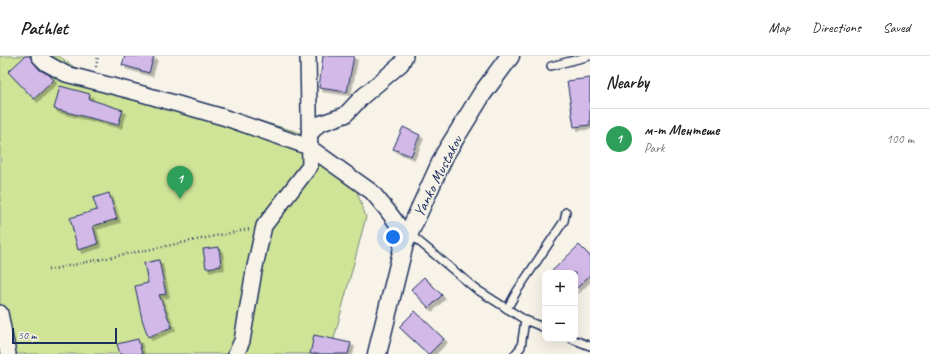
<!DOCTYPE html>
<meta charset="utf-8">
<style>
:root{--surface:#fff;--page:#f6f6f6;--text:#202124;--muted:#757577;--line:#e0e0e0;--accent:#7c3aed}
body{margin:0;font-family:Caveat,sans-serif;background:var(--page);color:var(--text)}
.controls{position:absolute;right:12px;bottom:12px;display:grid;overflow:hidden;border-radius:8px;box-shadow:0 4px 16px #0002}
.controls button{width:36px;height:36px;display:grid;place-items:center;padding:0;border:0;border-bottom:1px solid var(--line);background:var(--surface);color:var(--text);font:20px sans-serif}
.scale{position:absolute;left:12px;bottom:10px;width:105px;box-sizing:border-box;padding-left:4px;border:2px solid #1b2f5e;border-top:0;font-size:11px;line-height:14px;white-space:nowrap;color:#1b2f5e;-webkit-text-stroke:3px #f7f3e8;paint-order:stroke}
.you{position:absolute;left:393px;top:181px;width:14px;height:14px;margin:-10px;border:3px solid #fff;border-radius:50%;background:#1a73e8;box-shadow:0 0 0 6px #1a73e833}
.badge{display:grid;place-items:center;width:26px;height:26px;border-radius:50%;background:var(--accent);color:#fff;font-size:13px;font-weight:700}
.pin{position:absolute;translate:-50% -33px;filter:drop-shadow(0 1px 2px #0008)}
.pin::after{content:'';position:absolute;top:21px;width:14px;height:12px;background:inherit;clip-path:polygon(0 0,100% 0,50% 100%)}
.list{margin:0;padding:0;list-style:none}
h2{display:flex;justify-content:space-between;align-items:center;height:52px;margin:0;padding:0 16px;font-size:17px}
h2 small{font-size:13px;font-weight:400;color:var(--muted)}
.list li{display:grid;grid-template-columns:26px 1fr auto;gap:12px;align-items:center;box-sizing:border-box;height:60px;padding:0 16px;border-top:1px solid var(--line)}
.list b{display:block;font-size:15px;white-space:nowrap}
.list p{margin:0;font-size:13px;white-space:nowrap;color:var(--muted)}
.list em{font-size:13px;font-style:normal;color:var(--muted)}
.map{position:relative;flex:none;width:590px;height:298px;overflow:hidden}
header{display:flex;align-items:center;gap:24px;box-sizing:border-box;height:56px;padding:0 20px;background:var(--surface);border-bottom:1px solid var(--line)}
header strong{font-size:19px}
nav{display:flex;gap:22px;margin-inline-start:auto;font-size:14px}
main{display:flex}
aside{flex:1;background:var(--surface)}
.map>svg:first-child{display:block}
.green{fill:#d0e498;stroke:#768a7b}
.building{fill:#d2b9e8;stroke:#1b2f5e;filter:url(#shadow)}
.lines{fill:none;stroke-linecap:round;stroke-linejoin:round}
.service-casing{stroke:#1b2f5e;stroke-width:10}
.minor-casing{stroke:#1b2f5e;stroke-width:18}
.tertiary-casing{stroke:#1b2f5e;stroke-width:21}
.path{stroke:#1b2f5e;stroke-width:2.5;stroke-dasharray:1 3;stroke-linecap:butt}
.service{stroke:#f7f3e8;stroke-width:7}
.minor{stroke:#f7f3e8;stroke-width:15}
.tertiary{stroke:#f7f3e8;stroke-width:18}
.labels{text-anchor:middle;stroke-width:3;stroke-linejoin:round;paint-order:stroke}
.street-label{font-size:16px;fill:#1b2f5e;stroke:#f7f3e8}
</style>
<header>
<strong>Pathlet</strong>
<nav><a>Map</a><a>Directions</a><a>Saved</a></nav>
</header>
<main>
<div class="map">
<svg width="590" height="298" viewBox="0 0 590 298">
<defs>
<filter id="shadow"><feDropShadow dx="3.5" dy="3.5" stdDeviation="0" flood-color="#0004"/></filter>
</defs>
<rect width="100%" height="100%" fill="#f7f3e8"/>
<filter id="ink" filterUnits="userSpaceOnUse"><feTurbulence type="fractalNoise" baseFrequency=".025" numOctaves="2"/><feDisplacementMap in="SourceGraphic" scale="8" xChannelSelector="R" yChannelSelector="G"/><feConvolveMatrix kernelMatrix="1 2 1 2 8 2 1 2 1" color-interpolation-filters="sRGB"/></filter>
<g filter="url(#ink)">
<polygon class="green" points="0,0 59,0 78,14 298,76 353,125 366,161 330,298 0,298"/>
<g class="building">
<polygon points="25,0 30,0 33,6 40,14 48,18 54,24 34,43 8,16"/>
<polygon points="125,0 154,0 149,17 122,9"/>
<polygon points="323,0 354,0 347,36 319,32"/>
<polygon points="590,22 590,69 574,71 567,25"/>
<polygon points="60,30 90,38 89,43 123,54 118,69 54,53"/>
<polygon points="403,71 420,79 411,100 393,93"/>
<polygon points="109,137 117,163 93,170 98,188 78,194 70,162 97,154 93,142"/>
<polygon points="579,189 590,200 590,219 575,234 575,217 550,217"/>
<polygon points="219,191 221,210 206,212 203,193"/>
<polygon points="159,204 166,238 159,239 172,271 148,281 142,263 135,230 148,227 144,207"/>
<polygon points="424,221 442,239 429,252 411,233"/>
<polygon points="415,255 444,283 429,298 428,298 399,271"/>
<polygon points="314,279 351,287 348,298 310,298"/>
<polygon points="138,283 142,298 120,298 117,288"/>
</g>
<g class="lines">
<defs>
<g id="service">
<polyline points="551,10 590,0"/>
<polyline points="410,178 476,233 525,264 545,272"/>
<polyline points="507,253 517,235 564,165 566,156"/>
<polyline points="572,283 590,290"/>
<polyline points="515,298 521,291 525,264"/>
</g>
<g id="minor">
<polyline points="39,0 46,7 66,18 139,37 223,61 309,91 372,136 387,154 399,170 404,188"/>
<polyline points="309,79 319,68 345,59 362,41 401,8 405,0"/>
<polyline points="0,257 8,298"/>
<polyline points="236,298 242,285 254,215 264,170 310,110 308,0"/>
</g>
<polyline id="tertiary" points="377,298 404,188 445,98 482,38 510,0"/>
</defs>
<use href="#service" class="service-casing"/>
<use href="#minor" class="minor-casing"/>
<use href="#tertiary" class="tertiary-casing"/>
<g class="path">
<polyline points="96,11 98,0"/>
<polyline points="48,214 250,173"/>
</g>
<use href="#service" class="service"/>
<use href="#minor" class="minor"/>
<use href="#tertiary" class="tertiary"/>
</g>
</g>
<g class="labels">
<g class="street-label">
<text transform="translate(437 120) rotate(-63)" y="6">Yanko Mustakov</text>
</g>
</g>
</svg>
<div class="controls">
<button>+</button>
<button>−</button>
</div>
<div class="scale">50 m</div>
<div class="you"></div>
<div class="pin badge" style="left:180px;top:143px;background:#2e9e5b">1</div>
</div>
<aside>
<h2>Nearby<small></small></h2>
<ul class="list">
<li><span class="badge" style="background:#2e9e5b">1</span><div><b>м-т Ментeше</b><p>Park</p></div><em>100 m</em></li>
</ul>
</aside>
</main>
